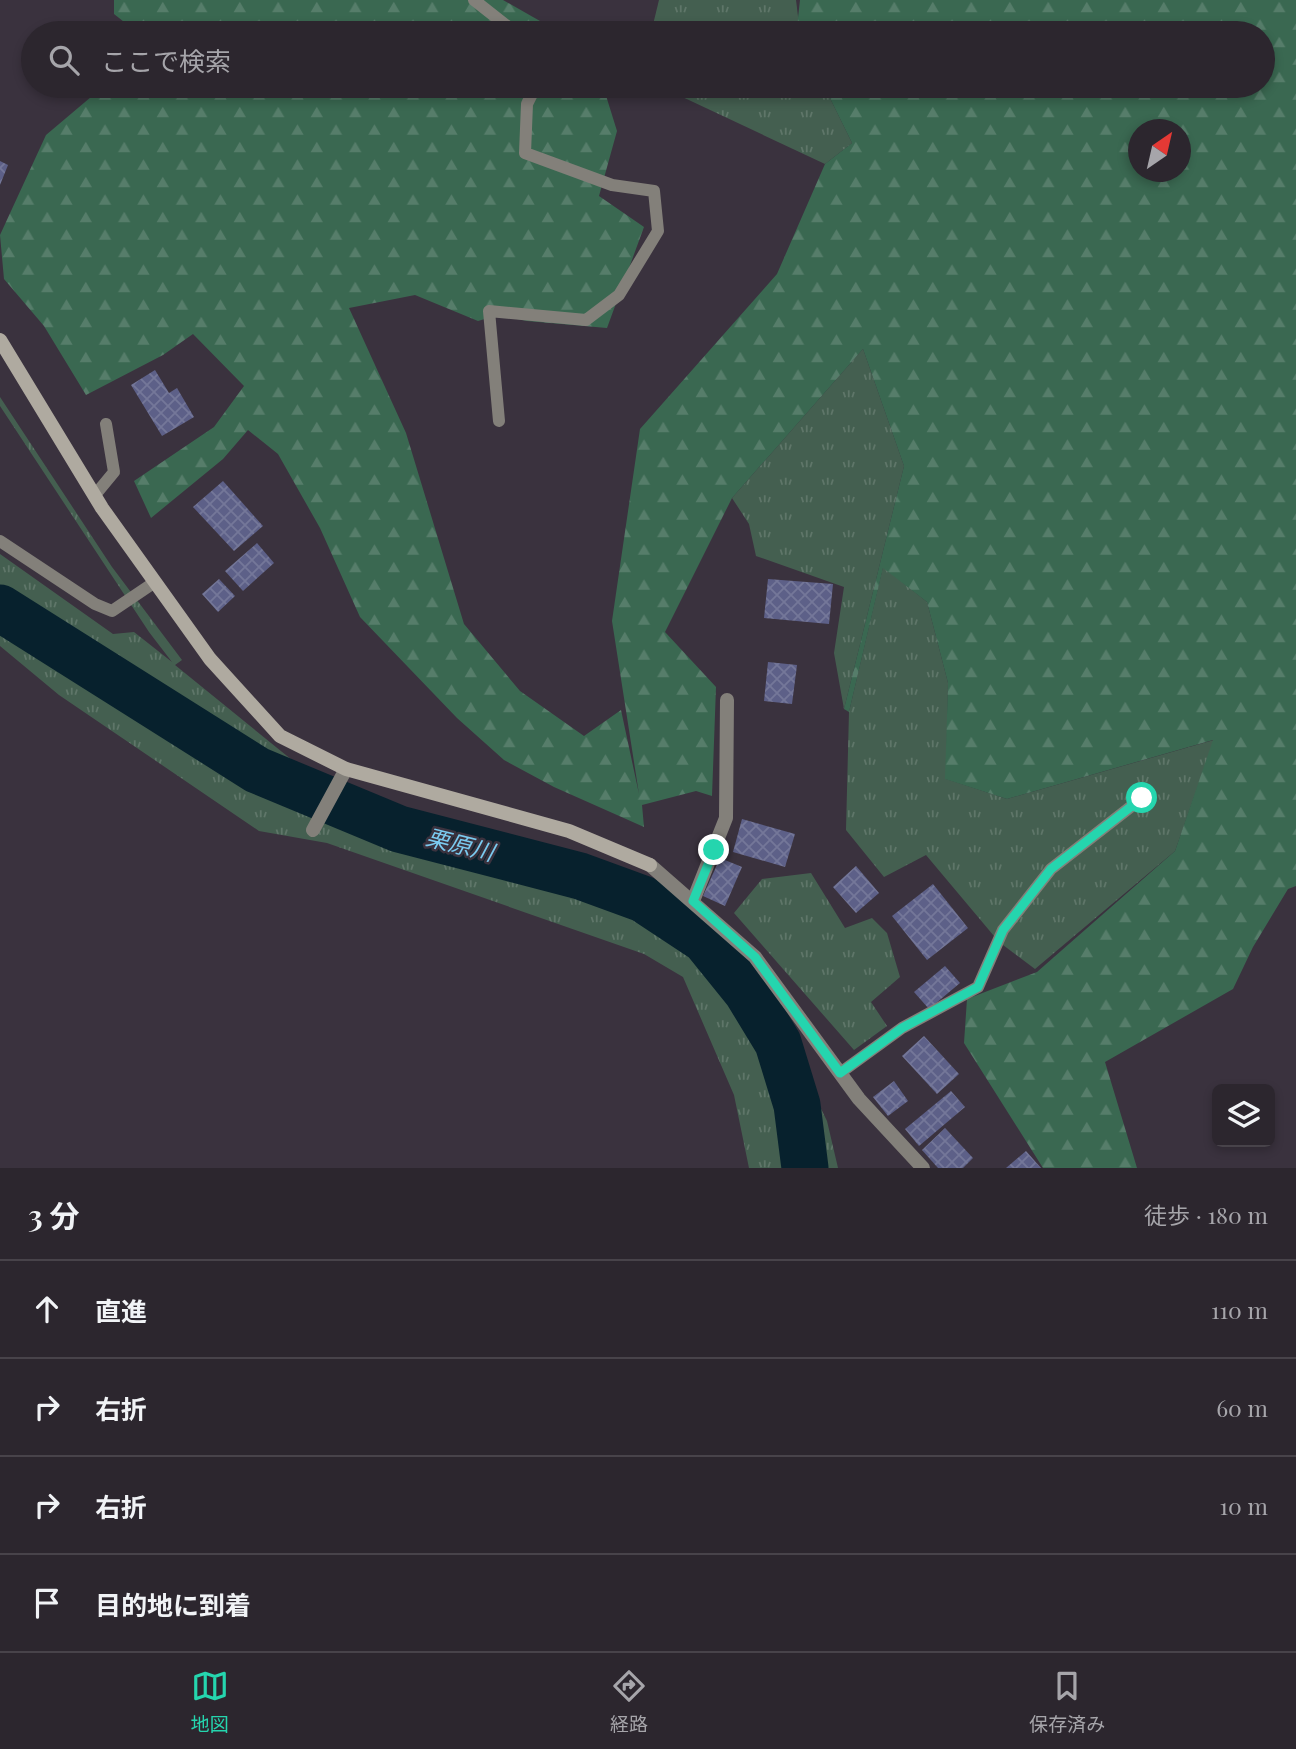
<!DOCTYPE html>
<html lang="ja">
<meta charset="utf-8">
<style>
:root{--surface:#2c262e;--page:#38323a;--text:#f1f3f6;--muted:#a6a5aa;--line:#48434a;--accent:#25d5ae}
body{margin:0;font-family:"Playfair Display","Noto Sans JP",serif;background:var(--page);color:var(--text)}
.controls{position:absolute;right:21px;bottom:21px;display:grid;overflow:hidden;border-radius:10px;box-shadow:0 4px 10px #0003}
.controls button{width:63px;height:63px;display:grid;place-items:center;padding:0;border:0;border-bottom:2px solid var(--line);background:var(--surface);color:var(--text);font:35px sans-serif}
.compass{position:absolute;left:1128px;top:119px;width:63px;height:63px;border-radius:50%;background:var(--surface);box-shadow:0 4px 10px #0003;rotate:34deg}
.stop{position:absolute;width:21px;height:21px;margin:-16px;border:5px solid #25d5ae;border-radius:50%;background:#fff}
.stop.end{background:#25d5ae;border-color:#fff;box-shadow:0 2px 7px #0008}
.list{margin:0;padding:0;list-style:none}
h2{display:flex;justify-content:space-between;align-items:center;height:91px;margin:0;padding:0 28px;font-size:30px}
h2 small{font-size:23px;font-weight:400;color:var(--muted)}
.list li{display:grid;grid-template-columns:46px 1fr auto;gap:21px;align-items:center;box-sizing:border-box;height:98px;padding:0 28px;border-top:2px solid var(--line)}
.list b{display:block;font-size:26px;white-space:nowrap}
.list em{font-size:23px;font-style:normal;color:var(--muted)}
.icon{flex:none;width:38px;height:38px;fill:none;stroke:currentColor;stroke-width:2;stroke-linecap:round;stroke-linejoin:round}
.map{position:relative;flex:none;width:1296px;height:1168px;overflow:hidden}
.search{position:absolute;background:var(--surface);box-shadow:0 4px 10px #0003;left:21px;right:21px;top:21px;height:77px;display:flex;align-items:center;gap:18px;box-sizing:border-box;padding:0 24px;border-radius:38px;color:var(--muted);font-size:26px}
.sheet{height:483px;background:var(--surface)}
nav{display:flex;justify-content:space-around;align-items:center;box-sizing:border-box;height:98px;border-top:2px solid var(--line);background:var(--surface);font-size:19px;color:var(--muted)}
nav a{display:grid;justify-items:center;gap:4px}
nav .on{color:var(--accent)}
.map>svg:first-child{display:block}
.grass{fill:url(#grass-tufts)}
.forest{fill:url(#forest-firs);fill-rule:evenodd}
.lines{fill:none;stroke-linecap:round;stroke-linejoin:round}
.river{stroke:#07212d;stroke-width:47}
.building{fill:url(#building-cross-hatch)}
.lane{stroke:#83807a;stroke-width:12}
.street{stroke:#83807a;stroke-width:14}
.secondary{stroke:#afaaa0;stroke-width:14}
.route{stroke:#25d5ae;stroke-width:9}
.labels{text-anchor:middle;stroke-width:5;stroke-linejoin:round;paint-order:stroke}
.water-label{font-size:23px;font-style:italic;fill:#7bcbf0;stroke:#3a323e}
</style>
<div class="map">
<svg width="1296" height="1168" viewBox="0 0 1296 1168">
<defs>
<pattern id="grass-tufts" width="24" height="20" patternUnits="userSpaceOnUse" patternTransform="scale(1.75)"><rect width="24" height="20" fill="#445f50"/><path d="M3 7l-1-3M5 7V3M7 7l1-3M15 17l-1-3M17 17v-4M19 17l1-3" fill="none" stroke="#5f7669"/></pattern>
<pattern id="forest-firs" width="22" height="20" patternUnits="userSpaceOnUse" patternTransform="scale(1.75)"><rect width="22" height="20" fill="#3a6851"/><path d="M5 1l3.5 6h-7zM16 11l3.5 6h-7z" fill="#567d6a"/></pattern>
<pattern id="building-cross-hatch" width="8" height="8" patternUnits="userSpaceOnUse" patternTransform="scale(1.75)"><rect width="8" height="8" fill="#5d6088"/><path d="M0 0l8 8M0 8l8-8" fill="none" stroke="#747799"/></pattern>
</defs>
<rect width="100%" height="100%" fill="#3a323e"/>
<g class="grass">
<polygon points="659,0 796,0 800,33 651,33"/>
<polygon points="659,86 824,86 852,143 825,164"/>
<polygon points="863,349 904,466 844,709 834,653 844,587 756,556 749,524 732,498"/>
<polygon points="0,397 112,567 182,660 175,665 292,760 407,808 592,859 674,898 720,938 757,978 827,1121 838,1168 749,1168 734,1095 683,977 644,954 327,843 259,831 59,695 0,646 0,554 113,634 134,632 172,662 149,632 0,406"/>
<polygon points="883,567 927,602 948,683 946,779 1007,799 1214,740 1175,851 1035,969 999,942 926,855 884,877 846,830 849,712"/>
<polygon points="811,873 845,928 872,918 887,933 900,977 871,1002 887,1026 854,1050 734,913 762,879"/>
</g>
<g class="forest">
<polygon points="114,0 503,0 561,33 138,33 114,14"/>
<path d="M800,0H1296V886L1288,889L1253,947L1233,989L1105,1062L1137,1168H1043L964,1043L967,999L1037,972L1175,851L1213,740L1007,799L945,779L948,683L927,602L883,568L849,712L844,709L904,466L863,349L732,498L665,632L716,687L712,796L696,791L642,805L644,827L554,787L504,760L457,718L360,617L320,528L278,454L248,430L223,459L151,518L134,481L214,427L244,386L193,334L163,355L86,395L44,326L4,279L0,235L46,135L104,86H603L617,131L599,196L644,227L607,328L527,321L498,315L478,321L415,295L349,308L406,433L464,624L520,691L584,736L621,710L639,794L612,621L640,429L777,274L825,164L852,143L824,86H1263V33H800L797,27ZM1138,130H1180V172H1138Z"/>
</g>
<g class="lines">
<polyline class="river" points="0,608 257,770 399,829 580,876 643,899 705,940 747,992 778,1043 797,1105 805,1168"/>
</g>
<g class="building">
<polygon points="0,161 8,165 0,185"/>
<polygon points="155,370 169,393 177,388 194,417 162,436 131,385"/>
<polygon points="223,481 263,526 234,551 193,507"/>
<polygon points="257,543 274,563 243,591 225,571"/>
<polygon points="219,579 235,596 218,612 202,594"/>
<polygon points="768,579 833,584 829,624 764,618"/>
<polygon points="768,662 797,665 792,704 764,701"/>
<polygon points="742,819 795,834 785,867 733,852"/>
<polygon points="720,858 742,867 725,906 703,896"/>
<polygon points="856,866 879,893 856,913 833,887"/>
<polygon points="933,884 968,928 927,960 892,916"/>
<polygon points="945,966 960,983 929,1009 914,992"/>
<polygon points="924,1036 959,1074 937,1094 902,1056"/>
<polygon points="894,1081 908,1101 888,1116 873,1097"/>
<polygon points="951,1091 965,1107 919,1146 905,1129"/>
<polygon points="945,1128 973,1158 963,1168 938,1168 922,1150"/>
<polygon points="1026,1151 1041,1168 1006,1168"/>
</g>
<g class="lines">
<g class="lane">
<polyline points="474,0 516,33"/>
<polyline points="499,421 489,311 586,320 619,295 658,231 654,191 612,185 525,153 527,104 536,86"/>
<polyline points="95,495 114,472 106,424"/>
<polyline points="0,541 95,604 112,611 155,582"/>
<polyline points="840,1073 902,1028 978,987 1003,930 1051,869 1142,798"/>
</g>
<g class="street">
<polyline points="313,830 346,769"/>
<polyline points="650,865 755,957 859,1099 923,1168"/>
<polyline points="693,901 726,818 727,700"/>
</g>
<polyline class="secondary" points="0,340 102,508 210,659 280,736 346,769 569,831 650,865"/>
</g>
<g class="lines">
<polyline class="route" points="714,850 693,901 755,957 840,1073 902,1028 978,987 1003,930 1051,869 1142,798"/>
</g>
<g class="labels">
<g class="water-label">
<text transform="translate(460 845) rotate(14)" y="8">栗原川</text>
</g>
</g>
</svg>
<div class="controls">
<button><svg class="icon" aria-label="layers" viewBox="0 0 24 24"><path d="M12 4l9 5-9 5-9-5zM3 14l9 5 9-5"/></svg></button>
</div>
<svg class="compass" viewBox="-18 -18 36 36"><path d="M0-13l5 13h-10z" fill="#e53935"/><path d="M0 13l5-13h-10z" fill="#a6a5aa"/></svg>
<div class="stop" style="left:1142px;top:798px"></div>
<div class="stop end" style="left:714px;top:850px"></div>
<div class="search"><svg class="icon" aria-label="search" viewBox="0 0 24 24"><circle cx="10" cy="10" r="6"/><path d="M15 15l6 6"/></svg>ここで検索</div>
</div>
<section class="sheet">
<h2>3 分<small>徒歩 · 180 m</small></h2>
<ul class="list">
<li><svg class="icon" aria-label="ahead" viewBox="0 0 24 24"><path d="M12 20V5M6 11l6-6 6 6"/></svg><div><b>直進</b></div><em>110 m</em></li>
<li><svg class="icon" aria-label="right" viewBox="0 0 24 24"><path d="M7 20v-9h11M14 6l5 5-5 5"/></svg><div><b>右折</b></div><em>60 m</em></li>
<li><svg class="icon" aria-label="right" viewBox="0 0 24 24"><path d="M7 20v-9h11M14 6l5 5-5 5"/></svg><div><b>右折</b></div><em>10 m</em></li>
<li><svg class="icon" aria-label="arrive" viewBox="0 0 24 24"><path d="M6 21V4h12l-3 4 3 4H6"/></svg><div><b>目的地に到着</b></div></li>
</ul>
</section>
<nav>
<a class="on"><svg class="icon" aria-label="map" viewBox="0 0 24 24"><path d="M3 6l6-2 6 2 6-2v14l-6 2-6-2-6 2zM9 4v14M15 6v14"/></svg>地図</a>
<a><svg class="icon" aria-label="directions" viewBox="0 0 24 24"><path d="M12 3l9 9-9 9-9-9zM9 14v-3h6M13 9l2 2-2 2"/></svg>経路</a>
<a><svg class="icon" aria-label="saved" viewBox="0 0 24 24"><path d="M7 4h10v16l-5-4-5 4z"/></svg>保存済み</a>
</nav>
